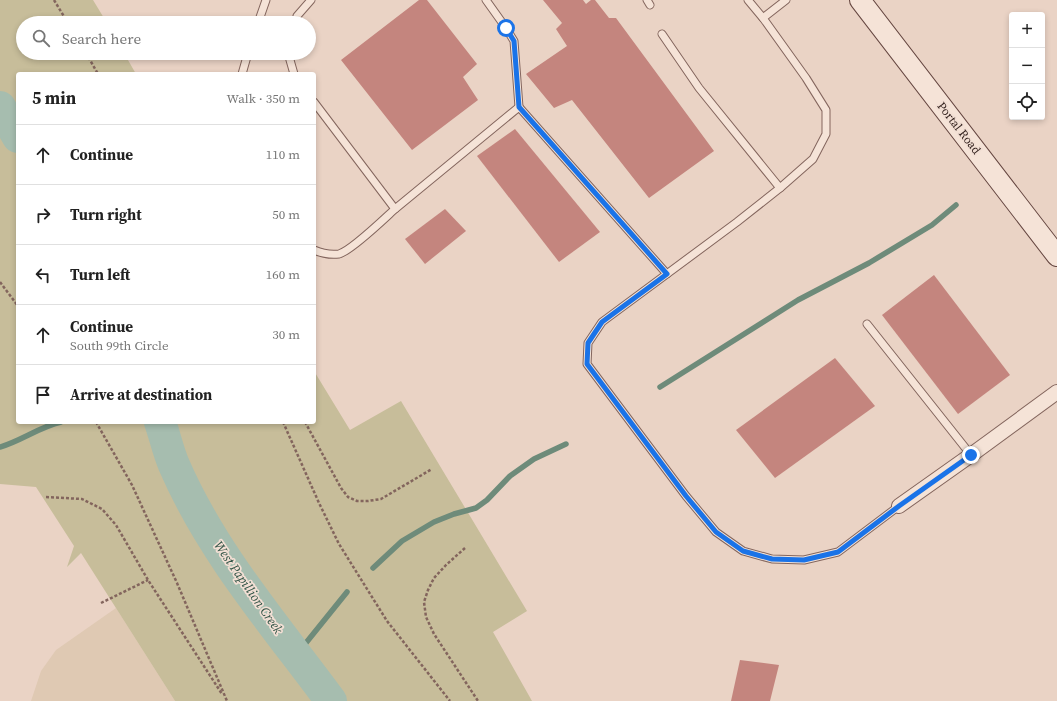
<!DOCTYPE html>
<meta charset="utf-8">
<style>
:root{--surface:#fff;--page:#f2f2f2;--text:#222;--muted:#767676;--line:#e0e0e0}
body{margin:0;font-family:"Source Serif 4",serif;background:var(--page);color:var(--text)}
.controls{position:absolute;right:12px;top:12px;display:grid;overflow:hidden;border-radius:4px;box-shadow:0 2px 6px #0003}
.controls button{width:36px;height:36px;display:grid;place-items:center;padding:0;border:0;border-bottom:1px solid var(--line);background:var(--surface);color:var(--text);font:20px sans-serif}
.stop{position:absolute;width:12px;height:12px;margin:-9px;border:3px solid #1a73e8;border-radius:50%;background:#fff}
.stop.end{background:#1a73e8;border-color:#fff;box-shadow:0 1px 4px #0008}
.list{margin:0;padding:0;list-style:none}
h2{display:flex;justify-content:space-between;align-items:center;height:52px;margin:0;padding:0 16px;font-size:17px}
h2 small{font-size:13px;font-weight:400;color:var(--muted)}
.list li{display:grid;grid-template-columns:26px 1fr auto;gap:12px;align-items:center;box-sizing:border-box;height:60px;padding:0 16px;border-top:1px solid var(--line)}
.list b{display:block;font-size:15px;white-space:nowrap}
.list p{margin:0;font-size:13px;white-space:nowrap;color:var(--muted)}
.list em{font-size:13px;font-style:normal;color:var(--muted)}
.icon{flex:none;width:22px;height:22px;fill:none;stroke:currentColor;stroke-width:2;stroke-linecap:round;stroke-linejoin:round}
.map{position:relative;flex:none;width:1057px;height:701px;overflow:hidden}
.search{position:absolute;background:var(--surface);box-shadow:0 2px 6px #0003;left:16px;top:16px;width:300px;height:44px;display:flex;align-items:center;gap:10px;box-sizing:border-box;padding:0 14px;border-radius:22px;color:var(--muted);font-size:15px}
.panel{position:absolute;background:var(--surface);box-shadow:0 2px 6px #0003;left:16px;top:72px;width:300px;height:352px;border-radius:4px}
.map>svg:first-child{display:block}
.farmland{fill:#dfc9b3}
.green{fill:#c7bd9a}
.lines{fill:none;stroke-linecap:round;stroke-linejoin:round}
.stream{stroke:#6e8b7a;stroke-width:5.5}
.river{stroke:#a6bdaf;stroke-width:32}
.building{fill:#c4857e}
.lane-casing{stroke:#83655d;stroke-width:9}
.street-casing{stroke:#83655d;stroke-width:16}
.secondary-casing{stroke:#654640;stroke-width:22}
.path{stroke:#83655d;stroke-width:2.5;stroke-dasharray:3 2;stroke-linecap:butt}
.lane{stroke:#f5e3d7;stroke-width:7}
.street{stroke:#f5e3d7;stroke-width:14}
.secondary{stroke:#f5e3d7;stroke-width:20}
.route{stroke:#1a73e8;stroke-width:5}
.labels{text-anchor:middle;stroke-width:3.5;stroke-linejoin:round;paint-order:stroke}
.street-label{font-size:12px;fill:#34231f;stroke:#f2dfd4}
.water-label{font-size:13px;font-style:italic;fill:#305345;stroke:#f2dfd4}
</style>
<div class="map">
<svg width="1057" height="701" viewBox="0 0 1057 701">
<rect width="100%" height="100%" fill="#ead3c5"/>
<polygon class="farmland" points="116,608 175,701 31,701 41,671 56,650"/>
<polygon class="green" points="0,0 93,0 107,23 23,23 23,53 124,53 136,74 18,74 18,422 314,422 314,371 350,430 401,401 527,611 493,632 532,701 175,701 81,553 67,567 74,546 36,487 0,484"/>
<g class="lines">
<g class="stream">
<polyline points="660,387 798,300 869,263 932,225 956,205"/>
<path d="M0,447C21,441 39,427 61,422"/>
<polyline points="373,568 402,541 434,522 454,514 476,508 487,500 510,476 534,459 566,444"/>
<polyline points="297,654 347,592"/>
</g>
<g class="river">
<polyline points="0,107 18,137"/>
<path d="M160,422C165,436 168,451 174,465C212,553 275,625 331,701"/>
</g>
</g>
<g class="building">
<polygon points="419,0 427,0 477,64 463,77 478,100 412,150 341,60"/>
<polygon points="543,0 583,0 586,4 591,0 595,0 609,18 616,18 714,151 649,198 572,100 554,108 526,74 567,46 556,29 562,23"/>
<polygon points="515,129 600,232 559,262 477,156"/>
<polygon points="445,209 466,231 425,264 405,239"/>
<polygon points="934,275 1010,375 958,414 882,315"/>
<polygon points="835,358 875,406 775,478 736,430"/>
<polygon points="740,660 779,665 770,701 731,701"/>
</g>
<g class="lines">
<defs>
<g id="lane">
<polyline points="486,0 506,28 514,41 519,107"/>
<polyline points="647,0 650,5"/>
<polyline points="748,0 763,18"/>
<polyline points="786,0 763,18 806,78 826,110 826,134 813,159 780,188 737,222 602,322 588,343 587,364 686,496 716,532 743,551 772,559 804,560 838,552 899,506"/>
<polyline points="258,23 266,0"/>
<polyline points="296,23 297,16 311,0"/>
<polyline points="662,34 699,88 780,188"/>
<polyline points="288,53 294,74"/>
<polyline points="242,74 248,53"/>
<polyline points="314,102 395,209 519,107 667,274"/>
<path d="M314,250C321,253 331,255 339,254C351,251 384,219 395,209"/>
<polyline points="867,324 971,455"/>
</g>
<polyline id="street" points="899,506 971,455 1057,392"/>
<polyline id="secondary" points="860,0 1057,256"/>
</defs>
<use href="#lane" class="lane-casing"/>
<use href="#street" class="street-casing"/>
<use href="#secondary" class="secondary-casing"/>
<g class="path">
<polyline points="54,0 68,23"/>
<polyline points="86,53 98,74"/>
<polyline points="0,282 18,306"/>
<polyline points="96,422 132,485 177,583 227,701"/>
<polyline points="283,422 319,503 339,544 387,621 450,701"/>
<polyline points="305,422 341,488 348,497 357,501 368,501 381,499 432,469"/>
<polyline points="46,497 82,499 102,509 116,525 148,580 222,694"/>
<polyline points="465,548 446,565 434,578 428,590 424,602 426,617 434,634 478,701"/>
<polyline points="101,603 148,580"/>
</g>
<use href="#lane" class="lane"/>
<use href="#street" class="street"/>
<use href="#secondary" class="secondary"/>
</g>
<g class="lines">
<polyline class="route" points="506,28 514,41 519,107 667,274 602,322 588,343 587,364 686,496 716,532 743,551 772,559 804,560 838,552 899,506 971,455"/>
</g>
<g class="labels">
<g class="street-label">
<text transform="translate(959 128) rotate(52)" y="4">Portal Road</text>
</g>
<g class="water-label">
<text transform="translate(249 587) rotate(55)" y="5">West Papillion Creek</text>
</g>
</g>
</svg>
<div class="controls">
<button>+</button>
<button>−</button>
<button><svg class="icon" aria-label="locate" viewBox="0 0 24 24"><circle cx="12" cy="12" r="6"/><path d="M12 2v4M12 18v4M2 12h4M18 12h4"/></svg></button>
</div>
<div class="stop" style="left:506px;top:28px"></div>
<div class="stop end" style="left:971px;top:455px"></div>
<div class="search"><svg class="icon" aria-label="search" viewBox="0 0 24 24"><circle cx="10" cy="10" r="6"/><path d="M15 15l6 6"/></svg>Search here</div>
<section class="panel">
<h2>5 min<small>Walk · 350 m</small></h2>
<ul class="list">
<li><svg class="icon" aria-label="ahead" viewBox="0 0 24 24"><path d="M12 20V5M6 11l6-6 6 6"/></svg><div><b>Continue</b></div><em>110 m</em></li>
<li><svg class="icon" aria-label="right" viewBox="0 0 24 24"><path d="M7 20v-9h11M14 6l5 5-5 5"/></svg><div><b>Turn right</b></div><em>50 m</em></li>
<li><svg class="icon" aria-label="left" viewBox="0 0 24 24"><path d="M17 20v-9H6M10 6l-5 5 5 5"/></svg><div><b>Turn left</b></div><em>160 m</em></li>
<li><svg class="icon" aria-label="ahead" viewBox="0 0 24 24"><path d="M12 20V5M6 11l6-6 6 6"/></svg><div><b>Continue</b><p>South 99th Circle</p></div><em>30 m</em></li>
<li><svg class="icon" aria-label="arrive" viewBox="0 0 24 24"><path d="M6 21V4h12l-3 4 3 4H6"/></svg><div><b>Arrive at destination</b></div></li>
</ul>
</section>
</div>
